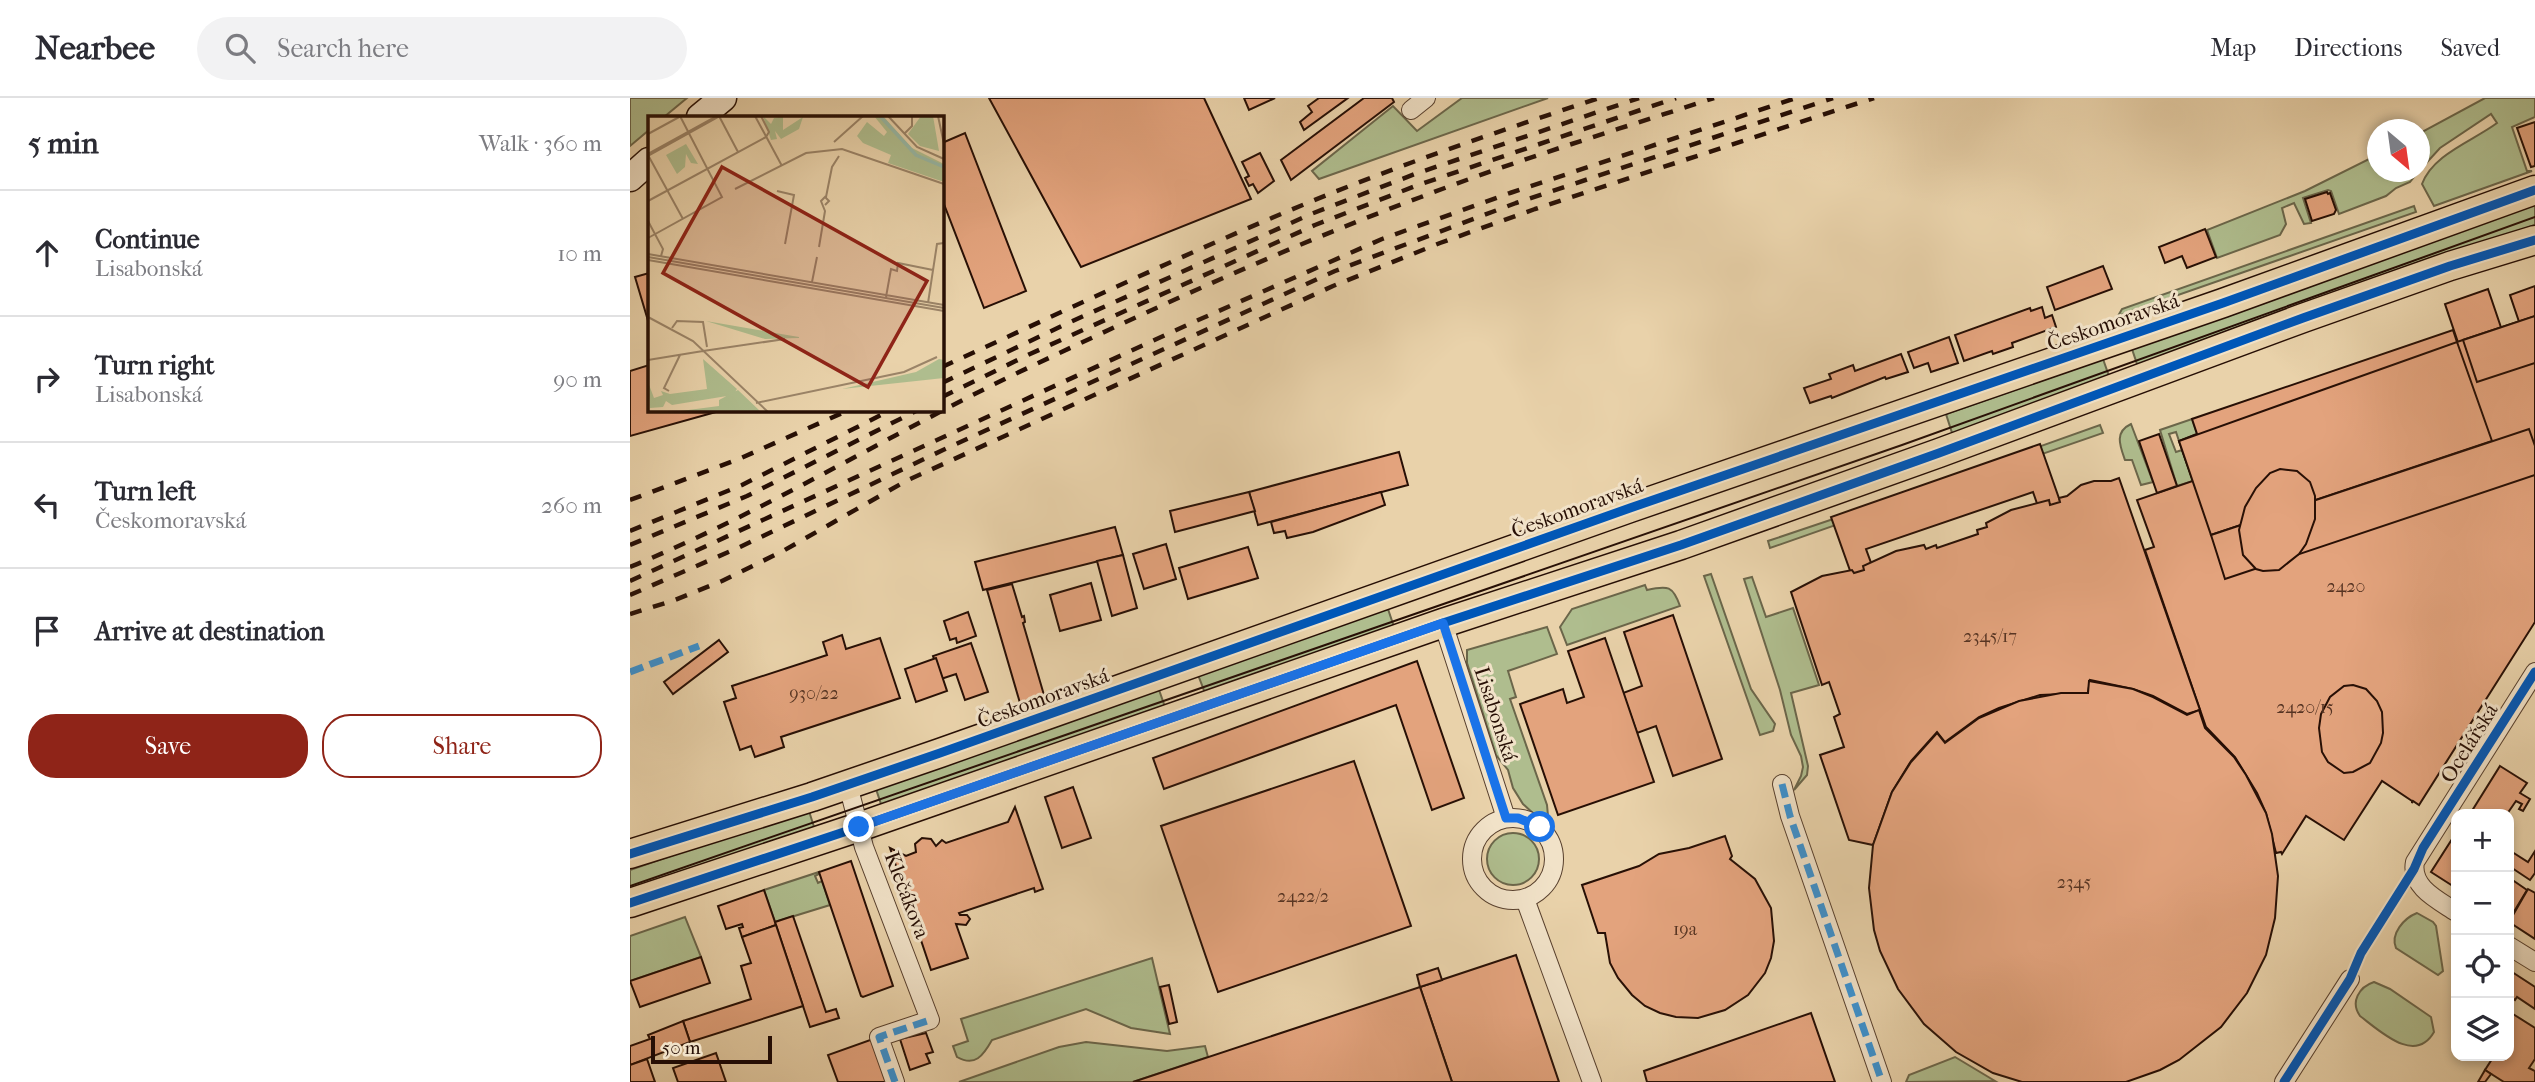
<!DOCTYPE html>
<meta charset="utf-8">
<style>
:root{--surface:#fff;--page:#f2f2f3;--text:#2b2b33;--muted:#7c7c81;--line:#e1e1e2;--accent:#8f2418}
body{margin:0;font-family:"IM FELL French Canon",serif;background:var(--page);color:var(--text)}
.controls{position:absolute;right:21px;bottom:21px;display:grid;overflow:hidden;border-radius:14px;box-shadow:0 4px 10px #0003}
.controls button{width:63px;height:63px;display:grid;place-items:center;padding:0;border:0;border-bottom:2px solid var(--line);background:var(--surface);color:var(--text);font:35px sans-serif}
.compass{position:absolute;left:1737px;top:21px;width:63px;height:63px;border-radius:50%;background:var(--surface);box-shadow:0 4px 10px #0003;rotate:151deg}
.scale{position:absolute;left:21px;bottom:18px;width:121px;box-sizing:border-box;padding-left:7px;border:4px solid #270f05;border-top:0;font-size:19px;line-height:24px;white-space:nowrap;color:#270f05;-webkit-text-stroke:5px #f1e2c8;paint-order:stroke}
.stop{position:absolute;width:21px;height:21px;margin:-16px;border:5px solid #1a73e8;border-radius:50%;background:#fff}
.stop.end{background:#1a73e8;border-color:#fff;box-shadow:0 2px 7px #0008}
.list{margin:0;padding:0;list-style:none}
h2{display:flex;justify-content:space-between;align-items:center;height:91px;margin:0;padding:0 28px;font-size:30px}
h2 small{font-size:23px;font-weight:400;color:var(--muted)}
.list li{display:grid;grid-template-columns:46px 1fr auto;gap:21px;align-items:center;box-sizing:border-box;height:126px;padding:0 28px;border-top:2px solid var(--line)}
.list b{display:block;font-size:26px;white-space:nowrap}
.list p{margin:0;font-size:23px;white-space:nowrap;color:var(--muted)}
.list em{font-size:23px;font-style:normal;color:var(--muted)}
.actions{display:flex;gap:14px;padding:21px 28px}
.actions a{flex:1;padding:16px 0;border:2px solid var(--accent);border-radius:28px;text-align:center;font-size:24px;color:var(--accent)}
.actions .main{background:var(--accent);color:#fff}
.icon{flex:none;width:38px;height:38px;fill:none;stroke:currentColor;stroke-width:2;stroke-linecap:round;stroke-linejoin:round}
.map{position:relative;flex:none;width:1905px;height:984px;overflow:hidden}
header{display:flex;align-items:center;gap:42px;box-sizing:border-box;height:98px;padding:0 35px;background:var(--surface);border-bottom:2px solid var(--line)}
header strong{font-size:33px}
nav{display:flex;gap:38px;margin-inline-start:auto;font-size:24px}
.search{width:490px;height:63px;background:var(--page);display:flex;align-items:center;gap:18px;box-sizing:border-box;padding:0 24px;border-radius:38px;color:var(--muted);font-size:26px}
main{display:flex}
aside{flex:1;background:var(--surface)}
.map>svg:first-child{display:block}
.green{fill:#afbd8e;stroke:#6b664a;stroke-width:2}
.building{fill:#e3a37d;stroke:#270f05;stroke-width:2}
.lines{fill:none;stroke-linecap:round;stroke-linejoin:round}
.minor-casing{stroke:#58402e;stroke-width:20}
.secondary-casing{stroke:#270f05;stroke-width:29}
.primary-casing{stroke:#270f05;stroke-width:31}
.minor{stroke:#f1e2c8;stroke-width:18}
.secondary{stroke:#f1e2c8;stroke-width:26}
.primary{stroke:#e9d2aa;stroke-width:28}
.tram{stroke:#270f05;stroke-width:2}
.rail{stroke:#270f05;stroke-width:4.5;stroke-dasharray:12 12;stroke-linecap:butt}
.quiet{stroke:#3b92d1;stroke-width:7;stroke-dasharray:14 7;stroke-linecap:butt}
.cycleway-casing{stroke:#f1e2c8;stroke-width:13}
.cycleway{stroke:#0057b8;stroke-width:9}
.route{stroke:#1a73e8;stroke-width:9}
.labels{text-anchor:middle;stroke-width:6;stroke-linejoin:round;paint-order:stroke}
.number-label{font-size:18px;fill:#563423}
.street-label{font-size:21px;fill:#270f05;stroke:#f1e2c8}
.inset-river{fill:none;stroke:#98b8a5;stroke-width:3.5}
.inset-road{fill:none;stroke:#9b8468;stroke-width:2}
.view{fill:#8f2418;fill-opacity:0.15;stroke:#8f2418;stroke-width:3.5}
.inset-edge{fill:none;stroke:#270f05;stroke-width:3.5}
</style>
<header>
<strong>Nearbee</strong>
<div class="search"><svg class="icon" aria-label="search" viewBox="0 0 24 24"><circle cx="10" cy="10" r="6"/><path d="M15 15l6 6"/></svg>Search here</div>
<nav><a>Map</a><a>Directions</a><a>Saved</a></nav>
</header>
<main>
<aside>
<h2>5 min<small>Walk · 360 m</small></h2>
<ul class="list">
<li><svg class="icon" aria-label="ahead" viewBox="0 0 24 24"><path d="M12 20V5M6 11l6-6 6 6"/></svg><div><b>Continue</b><p>Lisabonská</p></div><em>10 m</em></li>
<li><svg class="icon" aria-label="right" viewBox="0 0 24 24"><path d="M7 20v-9h11M14 6l5 5-5 5"/></svg><div><b>Turn right</b><p>Lisabonská</p></div><em>90 m</em></li>
<li><svg class="icon" aria-label="left" viewBox="0 0 24 24"><path d="M17 20v-9H6M10 6l-5 5 5 5"/></svg><div><b>Turn left</b><p>Českomoravská</p></div><em>260 m</em></li>
<li><svg class="icon" aria-label="arrive" viewBox="0 0 24 24"><path d="M6 21V4h12l-3 4 3 4H6"/></svg><div><b>Arrive at destination</b></div></li>
</ul>
<div class="actions"><a class="main">Save</a><a>Share</a></div>
</aside>
<div class="map">
<svg width="1905" height="984" viewBox="0 0 1905 984">
<rect width="100%" height="100%" fill="#e9d2aa"/>
<filter id="stains"><feTurbulence type="fractalNoise" baseFrequency=".00286" numOctaves="4"/><feColorMatrix values="0 0 0 0 .2 0 0 0 0 .09 0 0 0 0 .02 0 0 0 .5 -.17"/></filter>
<radialGradient id="worn" r=".72"><stop offset=".6" stop-color="#630" stop-opacity="0"/><stop offset="1" stop-color="#630" stop-opacity=".3"/></radialGradient>
<g class="green">
<polygon points="0,0 57,0 34,19 19,19 19,32 0,48"/>
<polygon points="832,0 918,0 689,81 682,73 763,8 787,33"/>
<path d="M1855,0H1905V19L1882,29L1897,73H1902L1804,108L1792,86C1803,56 1843,43 1867,25L1861,16L1810,50L1790,72V35Z"/>
<polygon points="1747,57 1748,74 1788,74 1780,84 1766,90 1756,98 1709,116 1701,93 1698,92 1673,100 1681,125 1674,126 1664,105 1652,110 1656,126 1650,137 1587,160 1577,132 1675,93"/>
<polygon points="1905,104 1905,127 1508,269 1502,251"/>
<polygon points="1784,108 1786,114 1488,218 1492,211"/>
<polygon points="1473,261 1480,281 1323,338 1316,316"/>
<polygon points="1562,321 1567,336 1549,343 1546,334 1539,336 1546,354 1552,352 1563,383 1547,388 1530,332"/>
<path d="M1501,326L1523,384L1511,387L1502,362H1495C1490,348 1484,334 1501,326Z"/>
<polygon points="1470,327 1473,335 1389,364 1386,357"/>
<polygon points="1221,415 1223,421 1140,450 1138,443"/>
<polygon points="1081,476 1121,591 1145,626 1143,633 1130,637 1074,478"/>
<polygon points="1122,479 1136,519 1163,510 1189,587 1161,595 1178,668 1177,677 1164,692 1171,678 1173,669 1171,658 1161,637 1150,592 1114,481"/>
<path d="M1015,487L1017,492C1038,487 1043,488 1050,508L937,547L930,529L942,511Z"/>
<polygon points="757,508 764,529 575,595 567,574"/>
<polygon points="917,529 927,556 878,573 886,599 880,601 917,707 918,718 914,720 905,717 893,706 883,690 878,672 866,657 837,565 837,552"/>
<polygon points="528,589 535,609 252,709 245,688"/>
<polygon points="178,710 185,732 0,795 0,772"/>
<circle cx="883" cy="761" r="26"/>
<polygon points="189,774 189,776 185,778 188,785 192,783 200,807 145,824 134,792"/>
<path d="M1787,815L1803,824L1806,828L1813,873L1808,877L1766,850C1760,836 1774,820 1787,815Z"/>
<polygon points="55,819 71,859 0,883 0,838"/>
<path d="M522,860L540,936L501,930L456,911L362,942C353,958 345,969 327,959L323,948L338,943L331,921Z"/>
<path d="M1744,884L1760,891L1801,919L1804,934C1785,967 1750,933 1730,918C1720,904 1729,889 1744,884Z"/>
<polygon points="456,944 537,953 575,948 578,959 503,984 329,984 429,949"/>
<polygon points="1325,959 1365,983 1276,984 1279,977"/>
</g>
<g class="building">
<polygon points="359,0 574,0 621,101 451,169"/>
<polygon points="614,0 645,0 619,12"/>
<polygon points="689,0 718,0 674,32 670,24 682,14 678,8"/>
<polygon points="734,0 762,0 764,4 661,82 651,62"/>
<polygon points="1905,24 1905,68 1901,69 1887,30"/>
<polygon points="335,35 396,193 354,210 312,101 312,45"/>
<polygon points="630,55 644,83 628,95 623,86 619,88 615,80 619,78 612,64"/>
<polygon points="1697,94 1698,96 1700,95 1706,112 1704,116 1682,123 1675,101"/>
<polygon points="1575,131 1586,159 1557,170 1552,158 1535,165 1529,149"/>
<polygon points="1473,168 1482,191 1425,212 1417,189"/>
<polygon points="19,175 19,226 5,179"/>
<polygon points="1905,188 1905,271 1880,197"/>
<polygon points="1858,191 1902,321 1859,336 1815,206"/>
<polygon points="1412,209 1415,220 1422,217 1426,229 1382,245 1383,249 1363,256 1362,253 1334,263 1325,237 1400,210 1401,213"/>
<polygon points="1905,218 1905,524 1789,707 1783,703 1782,705 1782,703 1752,683 1714,742 1676,718 1652,756 1651,754 1646,755 1636,715 1627,695 1605,659 1576,629 1515,452 1524,449 1507,402 1563,383 1549,343 1567,336 1562,321 1823,232 1827,244"/>
<polygon points="1905,218 1905,265 1847,284 1833,242"/>
<polygon points="1319,239 1328,265 1301,274 1298,265 1284,270 1278,254"/>
<polygon points="1827,244 1862,343 1581,437 1549,343"/>
<polygon points="1271,256 1278,274 1256,281 1255,279 1202,300 1201,298 1180,305 1174,290 1201,281 1199,276 1223,267 1225,273"/>
<polygon points="19,267 19,312 93,312 0,338 0,273"/>
<polygon points="1899,331 1905,348 1905,377 1595,481 1581,437"/>
<polygon points="1529,336 1547,388 1527,395 1509,343"/>
<polygon points="1410,346 1432,409 1411,417 1403,394 1236,451 1244,473 1223,481 1201,419"/>
<polygon points="769,354 778,387 628,427 619,394"/>
<polygon points="1650,371 1667,373 1680,384 1685,398 1685,421 1676,446 1669,456 1649,472 1633,473 1626,471 1613,457 1609,432 1615,409 1626,390 1640,375"/>
<polygon points="1489,380 1570,612 1557,616 1523,598 1503,591 1460,582 1458,595 1410,597 1369,610 1349,619 1315,644 1307,634 1281,663 1262,694 1243,747 1219,742 1190,657 1214,649 1204,619 1210,616 1199,584 1192,587 1161,494 1192,478 1222,472 1224,475 1234,472 1233,468 1266,453 1294,447 1296,451 1306,447 1307,450 1348,436 1347,432 1357,429 1356,425 1381,412 1419,402 1420,407 1430,404 1429,400 1437,398 1451,387 1464,383 1481,383"/>
<polygon points="619,394 625,413 545,434 540,413"/>
<polygon points="751,394 755,407 683,434 657,440 655,433 644,435 641,424"/>
<polygon points="485,429 493,457 353,492 345,464"/>
<polygon points="536,446 546,481 514,491 503,456"/>
<polygon points="618,449 628,480 558,501 549,470"/>
<polygon points="493,457 507,510 482,518 467,463"/>
<polygon points="461,485 471,522 430,533 420,497"/>
<polygon points="382,486 392,519 394,518 395,524 393,525 414,597 390,605 357,492"/>
<polygon points="338,514 346,538 327,545 326,540 320,542 314,523"/>
<polygon points="1043,517 1092,661 1043,678 1026,628 1007,635 993,595 1012,588 994,534"/>
<polygon points="212,537 216,551 250,540 270,600 151,639 154,649 125,659 121,648 110,652 94,604 106,600 102,588 197,557 193,544"/>
<polygon points="975,540 1024,684 928,717 890,606 933,591 937,605 954,599 938,553"/>
<polygon points="89,542 98,554 43,596 34,584"/>
<polygon points="341,545 358,594 335,602 326,576 311,581 303,558"/>
<polygon points="306,560 317,593 286,604 275,571"/>
<polygon points="787,563 834,700 802,712 766,607 534,691 523,660"/>
<polygon points="1459,583 1503,591 1523,599 1557,617 1569,612 1575,630 1604,659 1616,677 1636,715 1642,736 1648,778 1645,820 1636,857 1617,895 1591,929 1549,962 1530,972 1496,984 1392,984 1363,975 1326,954 1294,926 1268,891 1250,853 1244,832 1239,790 1243,747 1262,694 1281,664 1307,635 1315,645 1349,620 1389,603 1431,595 1458,595"/>
<polygon points="1723,587 1736,591 1747,603 1752,614 1753,635 1751,645 1740,665 1723,674 1714,675 1698,664 1692,654 1689,630 1691,616 1700,599 1714,588"/>
<polygon points="724,663 781,828 588,894 531,728"/>
<polygon points="1870,668 1897,685 1890,695 1900,701 1893,713 1889,711 1892,706 1886,703 1877,716 1840,716"/>
<polygon points="443,689 461,740 432,750 415,699"/>
<polygon points="385,709 413,791 405,794 404,790 329,815 330,817 337,817 340,821 336,827 326,826 338,860 301,872 260,750 276,758 286,754 285,746 292,740 301,741 306,748 312,742 316,745 378,724"/>
<polygon points="1826,735 1826,790 1801,774"/>
<polygon points="1095,738 1102,758 1100,761 1125,781 1141,810 1144,843 1141,860 1135,875 1118,897 1095,912 1068,920 1046,919 1030,915 1015,908 1002,897 988,880 980,865 975,835 968,835 952,787 1009,768 1029,756 1059,750"/>
<polygon points="1879,752 1898,764 1905,753 1905,775 1900,782 1879,768"/>
<polygon points="221,763 263,888 233,899 231,898 189,774"/>
<polygon points="1881,781 1897,792 1879,822 1879,784"/>
<polygon points="1898,791 1905,795 1905,841 1879,824"/>
<polygon points="134,792 146,827 112,839 109,830 113,829 112,826 96,831 88,808"/>
<polygon points="163,818 196,914 206,911 209,920 180,929 145,824"/>
<polygon points="146,827 173,908 60,944 53,923 121,901 111,868 121,865 112,839"/>
<polygon points="886,857 929,984 822,984 790,889"/>
<polygon points="71,859 80,885 10,909 0,883"/>
<polygon points="808,870 812,882 790,889 787,877"/>
<polygon points="1879,872 1905,889 1905,911 1887,899 1885,902 1880,898 1882,896 1879,894"/>
<polygon points="539,887 547,924 539,926 530,889"/>
<polygon points="790,889 822,984 503,984"/>
<polygon points="1181,915 1205,984 1017,984 1014,973"/>
<polygon points="1883,916 1905,930 1905,961 1899,970 1905,973 1905,984 1874,984 1855,972 1864,958 1879,958 1879,922"/>
<polygon points="53,923 60,944 0,967 0,948 20,941 18,937"/>
<polygon points="296,935 303,954 296,956 300,965 280,972 270,941"/>
<polygon points="243,941 257,984 208,984 198,957"/>
<polygon points="86,955 96,984 48,984 43,970"/>
<polygon points="17,961 25,984 0,984 0,967"/>
<polygon points="1855,972 1861,976 1855,984 1848,984"/>
</g>
<g class="lines">
<defs>
<g id="minor">
<polyline points="781,12 796,0"/>
<polyline points="813,525 876,720"/>
<polyline points="1152,686 1160,718 1252,984"/>
<polyline points="218,687 234,749 300,922 249,939 265,984"/>
<circle cx="883" cy="761" r="41"/>
<polyline points="895,801 962,984"/>
<path d="M1826,814C1808,802 1780,789 1785,764L1905,574"/>
<polyline points="1879,848 1905,864"/>
<polyline points="1654,984 1720,881"/>
</g>
<g id="secondary">
<polyline points="70,19 93,0"/>
<polyline points="0,80 19,63"/>
</g>
<g id="primary">
<polyline points="0,756 182,699 310,655 1000,410 1593,205 1905,92"/>
<polyline points="0,805 229,729 813,525 1051,447 1309,355 1673,220 1820,168 1905,142"/>
</g>
</defs>
<use href="#minor" class="minor-casing"/>
<use href="#secondary" class="secondary-casing"/>
<use href="#primary" class="primary-casing"/>
<use href="#minor" class="minor"/>
<use href="#secondary" class="secondary"/>
<use href="#primary" class="primary"/>
<polyline class="tram" points="0,788 1272,347 1905,119"/>
<g class="rail">
<path d="M312,269C432,214 552,157 675,106C771,66 870,33 969,0"/>
<polyline points="312,285 438,225 681,116 785,76 1009,0"/>
<polyline points="312,299 400,256 685,127 788,87 1046,0"/>
<polyline points="0,402 109,361 219,312"/>
<polyline points="0,433 112,387 261,312"/>
<polyline points="0,447 117,398 288,312"/>
<path d="M0,469C139,412 268,331 404,267C531,207 659,148 791,99C887,62 986,32 1084,0"/>
<polyline points="0,483 566,223 752,141 880,95 1166,0"/>
<polyline points="0,497 110,449 313,352 705,173 886,105 1203,0"/>
<polyline points="0,516 45,502 92,483 153,453 276,383 703,188 810,145 905,111 1244,0"/>
</g>
<g class="quiet">
<polyline points="0,574 69,548"/>
<polyline points="1152,686 1160,718 1252,984"/>
<polyline points="265,984 249,939 300,922"/>
</g>
<defs>
<g id="cycleway">
<polyline points="0,756 182,699 310,655 1000,410 1593,205 1905,92"/>
<polyline points="0,805 229,729 813,525 1051,447 1309,355 1673,220 1820,168 1905,142"/>
<polyline points="1654,984 1720,881 1731,855 1784,771 1793,750 1905,574"/>
</g>
</defs>
<use href="#cycleway" class="cycleway-casing"/>
<use href="#cycleway" class="cycleway"/>
</g>
<g class="lines">
<polyline class="route" points="229,729 813,525 876,720 888,720 910,729"/>
</g>
<g class="labels">
<g class="number-label">
<text x="1716" y="494">2420</text>
<text x="1360" y="544">2345/17</text>
<text x="184" y="601">930/22</text>
<text x="1675" y="615">2420/15</text>
<text x="1444" y="790">2345</text>
<text x="673" y="804">2422/2</text>
<text x="1055" y="837">19a</text>
</g>
<g class="street-label">
<text transform="translate(1483 224) rotate(-19)" y="7">Českomoravská</text>
<text transform="translate(947 410) rotate(-20)" y="7">Českomoravská</text>
<text transform="translate(413 600) rotate(-20)" y="7">Českomoravská</text>
<text transform="translate(866 616) rotate(72)" y="7">Lisabonská</text>
<text transform="translate(1839 645) rotate(-58)" y="7">Ocelářská</text>
<text transform="translate(277 797) rotate(69)" y="7">Klečákova</text>
</g>
</g>
<g transform="translate(18 18)">
<rect width="296" height="296" fill="#e9d2aa"/>
<path d="M115,0L123,8L126,2L135,0V14L155,1L151,13L133,23L127,15L129,23L123,24ZM226,0H235L264,32L296,48V66L240,47L243,39L215,27L209,20L219,6L236,20L239,16ZM273,0H285L291,35L272,30L260,18ZM38,28L50,48L43,47L38,38L37,51L29,58L18,39ZM58,205L151,221V222L117,223ZM55,243L89,273L85,279L24,289L18,285L15,291L2,292L0,266L6,282L15,279L13,275L22,278L59,273ZM291,243L296,244V262L194,273L268,256ZM90,274L113,296H25L71,290V284Z" fill="#afbd8e"/>
<path class="inset-river" d="M232,0L268,39L296,51"/>
<path class="inset-road" d="M71,0L90,36M107,0L134,50M113,0L121,16L118,21M240,0L269,31L296,43M290,0L296,28M0,18L33,0M256,18L264,10V0M186,26L215,0M0,38L69,0M0,39L35,103M0,40L72,0M87,73L158,37L194,33L296,68M129,75L146,79L137,128M178,81L184,51L191,40M0,85L118,21M0,105L15,133L13,140M0,122L74,81L32,0M171,131L177,95L173,85L177,81L181,85L177,89M0,138L296,189M0,141L296,192M0,144L296,195M164,166L169,141M238,181L243,153L249,155L250,147L285,154M280,187L289,128L296,127M0,201L45,225L120,296M24,212L29,205L55,206L59,231M55,235L137,223M0,244L55,235M21,275L16,272L32,239M108,287L256,256L289,241"/>
<path class="view" d="M74,51L279,165L220,271L15,157Z"/>
<rect width="296" height="296" class="inset-edge"/>
</g>
<rect width="100%" height="100%" filter="url(#stains)"/>
<rect width="100%" height="100%" fill="url(#worn)"/>
</svg>
<div class="controls">
<button>+</button>
<button>−</button>
<button><svg class="icon" aria-label="locate" viewBox="0 0 24 24"><circle cx="12" cy="12" r="6"/><path d="M12 2v4M12 18v4M2 12h4M18 12h4"/></svg></button>
<button><svg class="icon" aria-label="layers" viewBox="0 0 24 24"><path d="M12 4l9 5-9 5-9-5zM3 14l9 5 9-5"/></svg></button>
</div>
<svg class="compass" viewBox="-18 -18 36 36"><path d="M0-13l5 13h-10z" fill="#e53935"/><path d="M0 13l5-13h-10z" fill="#7c7c81"/></svg>
<div class="scale">50 m</div>
<div class="stop" style="left:910px;top:729px"></div>
<div class="stop end" style="left:229px;top:729px"></div>
</div>
</main>
